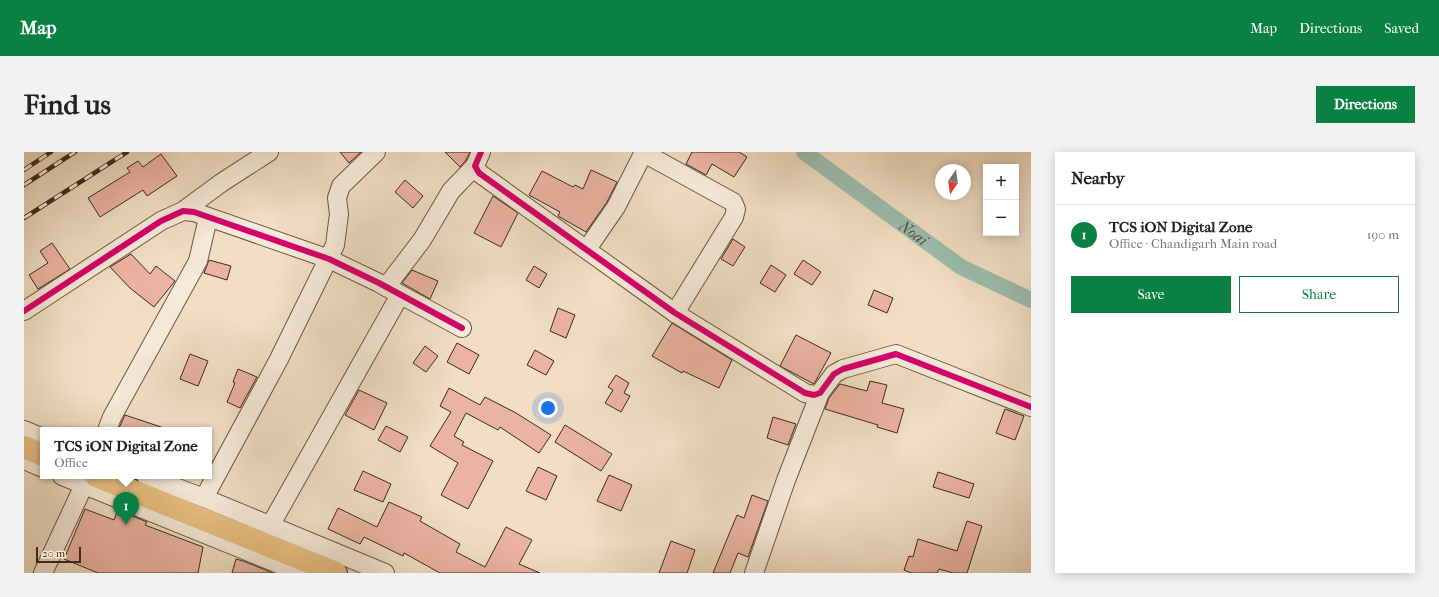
<!DOCTYPE html>
<meta charset="utf-8">
<style>
:root{--surface:#fff;--page:#f2f2f2;--text:#222;--muted:#767676;--line:#e0e0e0;--accent:#0b8043}
body{margin:0;font-family:"IM FELL French Canon",serif;background:var(--page);color:var(--text)}
.controls{position:absolute;right:12px;top:12px;display:grid;overflow:hidden;border-radius:0px;box-shadow:0 2px 10px #0003}
.controls button{width:36px;height:36px;display:grid;place-items:center;padding:0;border:0;border-bottom:1px solid var(--line);background:var(--surface);color:var(--text);font:20px sans-serif}
.compass{position:absolute;left:911px;top:12px;width:36px;height:36px;border-radius:50%;background:var(--surface);box-shadow:0 2px 10px #0003;rotate:193deg}
.scale{position:absolute;left:12px;bottom:10px;width:45px;box-sizing:border-box;padding-left:4px;border:2px solid #3e291c;border-top:0;font-size:11px;line-height:14px;white-space:nowrap;color:#3e291c;-webkit-text-stroke:3px #f6ead9;paint-order:stroke}
.you{position:absolute;left:524px;top:256px;width:14px;height:14px;margin:-10px;border:3px solid #fff;border-radius:50%;background:#1a73e8;box-shadow:0 0 0 6px #1a73e833}
.badge{display:grid;place-items:center;width:26px;height:26px;border-radius:50%;background:var(--accent);color:#fff;font-size:13px;font-weight:700}
.pin{position:absolute;translate:-50% -33px;filter:drop-shadow(0 1px 2px #0008)}
.pin::after{content:'';position:absolute;top:21px;width:14px;height:12px;background:inherit;clip-path:polygon(0 0,100% 0,50% 100%)}
.popup{position:absolute;left:16px;top:275px;width:172px;height:52px;box-sizing:border-box;display:grid;place-content:center;border-radius:0px;background:var(--surface);filter:drop-shadow(0 1px 3px #0005);font-size:13px;white-space:nowrap;color:var(--muted)}
.popup b{font-size:15px;color:var(--text)}
.popup::after{content:'';position:absolute;left:50%;top:100%;margin-left:-8px;border:8px solid transparent;border-top-color:var(--surface)}
.list{margin:0;padding:0;list-style:none}
h2{display:flex;justify-content:space-between;align-items:center;height:52px;margin:0;padding:0 16px;font-size:17px}
h2 small{font-size:13px;font-weight:400;color:var(--muted)}
.list li{display:grid;grid-template-columns:26px 1fr auto;gap:12px;align-items:center;box-sizing:border-box;height:60px;padding:0 16px;border-top:1px solid var(--line)}
.list b{display:block;font-size:15px;white-space:nowrap}
.list p{margin:0;font-size:13px;white-space:nowrap;color:var(--muted)}
.list em{font-size:13px;font-style:normal;color:var(--muted)}
.actions{display:flex;gap:8px;padding:12px 16px}
.actions a{flex:1;padding:9px 0;border:1px solid var(--accent);border-radius:0px;text-align:center;font-size:14px;color:var(--accent)}
.actions .main{background:var(--accent);color:#fff}
.map{position:relative;flex:none;width:1007px;height:421px;overflow:hidden;border-radius:0px}
header{display:flex;align-items:center;gap:24px;box-sizing:border-box;height:56px;padding:0 20px;background:var(--accent);color:#fff}
header strong{font-size:19px}
nav{display:flex;gap:22px;margin-inline-start:auto;font-size:14px}
.intro{display:flex;align-items:center;justify-content:space-between;box-sizing:border-box;height:96px;padding:0 24px}
h1{margin:0;font-size:28px}
.button{padding:10px 18px;border-radius:0px;background:var(--accent);color:#fff;font-size:14px;font-weight:700}
main{display:flex;gap:24px;padding:0 24px}
aside{flex:1;background:var(--surface);border-radius:0px;box-shadow:0 2px 10px #0003}
.map>svg:first-child{display:block}
.lines{fill:none;stroke-linecap:round;stroke-linejoin:round}
.canal{stroke:#9cbdae;stroke-width:16}
.building{fill:#ebb4a2;stroke:#3e291c}
.minor-casing{stroke:#6b5646;stroke-width:20}
.primary-casing{stroke:#3e291c;stroke-width:24}
.minor{stroke:#f6ead9;stroke-width:18}
.primary{stroke:#e8bf82;stroke-width:22}
.rail-casing{stroke:#3e291c;stroke-width:4.5}
.rail{stroke:#f6ead9;stroke-width:3;stroke-dasharray:9;stroke-linecap:butt}
.cycleway-casing{stroke:#f6ead9;stroke-width:8}
.cycleway{stroke:#d6006c;stroke-width:6}
.labels{text-anchor:middle;stroke-width:3.5;stroke-linejoin:round;paint-order:stroke}
.water-label{font-size:16px;font-style:italic;fill:#564e40;stroke:#f6ead9}
</style>
<header>
<strong>Map</strong>
<nav><a>Map</a><a>Directions</a><a>Saved</a></nav>
</header>
<div class="intro"><h1>Find us</h1><a class="button">Directions</a></div>
<main>
<div class="map">
<svg width="1007" height="421" viewBox="0 0 1007 421">
<rect width="100%" height="100%" fill="#f1dec4"/>
<filter id="stains"><feTurbulence type="fractalNoise" baseFrequency=".005" numOctaves="4"/><feColorMatrix values="0 0 0 0 .2 0 0 0 0 .09 0 0 0 0 .02 0 0 0 .5 -.17"/></filter>
<radialGradient id="worn" r=".72"><stop offset=".6" stop-color="#630" stop-opacity="0"/><stop offset="1" stop-color="#630" stop-opacity=".3"/></radialGradient>
<g class="lines">
<path class="canal" id="s1" d="M780,0L937,115L1007,148"/>
</g>
<g class="building">
<polygon points="316,0 337,0 325,11"/>
<polygon points="421,0 446,0 442,8 436,15"/>
<polygon points="668,0 715,0 723,5 710,25 688,12 682,23 662,12"/>
<polygon points="137,2 153,24 123,44 119,38 76,65 64,46 106,20 103,16 114,9 119,15"/>
<polygon points="567,18 593,30 583,50 562,80 534,64 536,60 505,43 518,19 549,35 551,33 559,37"/>
<polygon points="381,28 399,44 389,56 371,40"/>
<polygon points="469,44 494,61 477,95 450,81"/>
<polygon points="709,87 721,95 709,114 697,107"/>
<polygon points="28,91 46,117 14,137 5,123 24,111 16,99"/>
<polygon points="107,102 126,122 132,114 151,129 130,155 106,136 86,115"/>
<polygon points="185,108 207,114 203,128 180,121"/>
<polygon points="779,108 797,120 788,133 770,122"/>
<polygon points="747,113 762,123 751,140 736,131"/>
<polygon points="510,114 523,122 515,136 502,128"/>
<polygon points="388,118 414,129 406,147 378,131"/>
<polygon points="850,138 869,146 863,161 844,153"/>
<polygon points="534,156 551,163 542,186 526,179"/>
<polygon points="648,171 708,208 695,236 659,219 658,221 628,204"/>
<polygon points="772,183 807,201 790,232 756,214"/>
<polygon points="433,191 455,203 445,222 423,210"/>
<polygon points="401,194 414,204 402,220 389,211"/>
<polygon points="511,198 530,209 522,223 503,213"/>
<polygon points="166,202 184,209 174,234 156,227"/>
<polygon points="214,217 233,225 216,256 203,250 211,231 209,230"/>
<polygon points="592,223 605,231 600,241 606,244 597,260 581,251 589,238 584,235"/>
<polygon points="846,229 863,233 858,251 880,257 873,281 853,275 854,273 801,257 805,246 816,232 843,239"/>
<polygon points="425,236 456,253 461,245 492,261 527,283 515,301 476,275 474,278 442,261 430,284 440,290 438,293 469,309 444,357 417,343 434,311 406,294 427,260 416,254"/>
<polygon points="335,238 363,251 350,278 321,263"/>
<polygon points="981,257 1000,264 991,288 972,281"/>
<polygon points="101,263 140,276 139,278 94,278"/>
<polygon points="749,265 772,272 764,293 743,286"/>
<polygon points="541,273 588,302 577,319 531,290"/>
<polygon points="362,274 384,285 376,300 354,288"/>
<polygon points="514,315 533,324 522,348 502,339"/>
<polygon points="339,319 367,332 359,350 330,338"/>
<polygon points="914,320 950,332 945,346 909,335"/>
<polygon points="585,323 608,333 597,359 573,349"/>
<polygon points="728,343 744,349 724,405 714,401 706,421 689,421 713,363 720,366"/>
<polygon points="365,350 398,365 396,369 436,392 432,400 461,415 482,375 508,388 495,412 516,421 416,421 380,401 379,404 340,385 336,392 304,377 314,356 353,375"/>
<polygon points="61,357 90,368 94,358 123,370 121,373 179,395 174,421 74,421 40,407"/>
<polygon points="943,369 958,374 943,421 929,421 915,417 913,421 887,421 880,418 885,404 889,405 894,387 933,399"/>
<polygon points="647,389 671,398 663,421 635,421"/>
<polygon points="212,407 219,409 249,421 208,421"/>
</g>
<g class="lines">
<defs>
<g id="minor">
<polyline points="457,0 451,14 455,21 651,161 781,241 790,243 796,241 810,222 819,217 872,202 1007,255"/>
<polyline points="620,1 709,50 712,57 710,65 651,161"/>
<polyline points="159,59 197,31 245,0"/>
<polyline points="563,97 592,55 620,0"/>
<polyline points="362,135 398,88 427,39 451,14"/>
<polyline points="0,159 137,69 159,59 170,60 305,107 355,131 438,176"/>
<polyline points="0,278 19,286"/>
<polyline points="83,278 88,265 174,109 184,66"/>
<polyline points="0,308 19,316"/>
<polyline points="38,324 277,421"/>
<polyline points="122,324 180,346 361,421"/>
<polyline points="180,346 255,207 311,93 315,62 313,46 317,34 352,0"/>
<polyline points="246,374 376,143"/>
<polyline points="19,421 60,333"/>
<polyline points="730,421 762,328 796,241"/>
</g>
<g id="primary">
<polyline points="0,295 19,303"/>
<polyline points="72,324 312,421"/>
</g>
</defs>
<use href="#minor" class="minor-casing"/>
<use href="#primary" class="primary-casing"/>
<use href="#minor" class="minor"/>
<use href="#primary" class="primary"/>
<defs>
<g id="rail">
<polyline points="0,18 27,0"/>
<polyline points="0,33 51,0"/>
<polyline points="0,66 103,0"/>
</g>
</defs>
<use href="#rail" class="rail-casing"/>
<use href="#rail" class="rail"/>
<defs>
<g id="cycleway">
<polyline points="457,0 451,14 455,21 651,161 781,241 790,243 796,241 810,222 819,217 872,202 1007,255"/>
<polyline points="0,159 137,69 159,59 170,60 305,107 355,131 438,176"/>
</g>
</defs>
<use href="#cycleway" class="cycleway-casing"/>
<use href="#cycleway" class="cycleway"/>
</g>
<g class="labels">
<g class="water-label">
<text dy="6" stroke="none"><textPath href="#s1" startOffset="136">Noai</textPath></text>
</g>
</g>
<rect width="100%" height="100%" filter="url(#stains)"/>
<rect width="100%" height="100%" fill="url(#worn)"/>
</svg>
<div class="controls">
<button>+</button>
<button>−</button>
</div>
<svg class="compass" viewBox="-18 -18 36 36"><path d="M0-13l5 13h-10z" fill="#e53935"/><path d="M0 13l5-13h-10z" fill="#767676"/></svg>
<div class="scale">20 m</div>
<div class="you"></div>
<div class="pin badge" style="left:102px;top:373px">1</div>
<div class="popup"><b>TCS iON Digital Zone</b>Office</div>
</div>
<aside>
<h2>Nearby<small></small></h2>
<ul class="list">
<li><span class="badge">1</span><div><b>TCS iON Digital Zone</b><p>Office · Chandigarh Main road</p></div><em>190 m</em></li>
</ul>
<div class="actions"><a class="main">Save</a><a>Share</a></div>
</aside>
</main>
